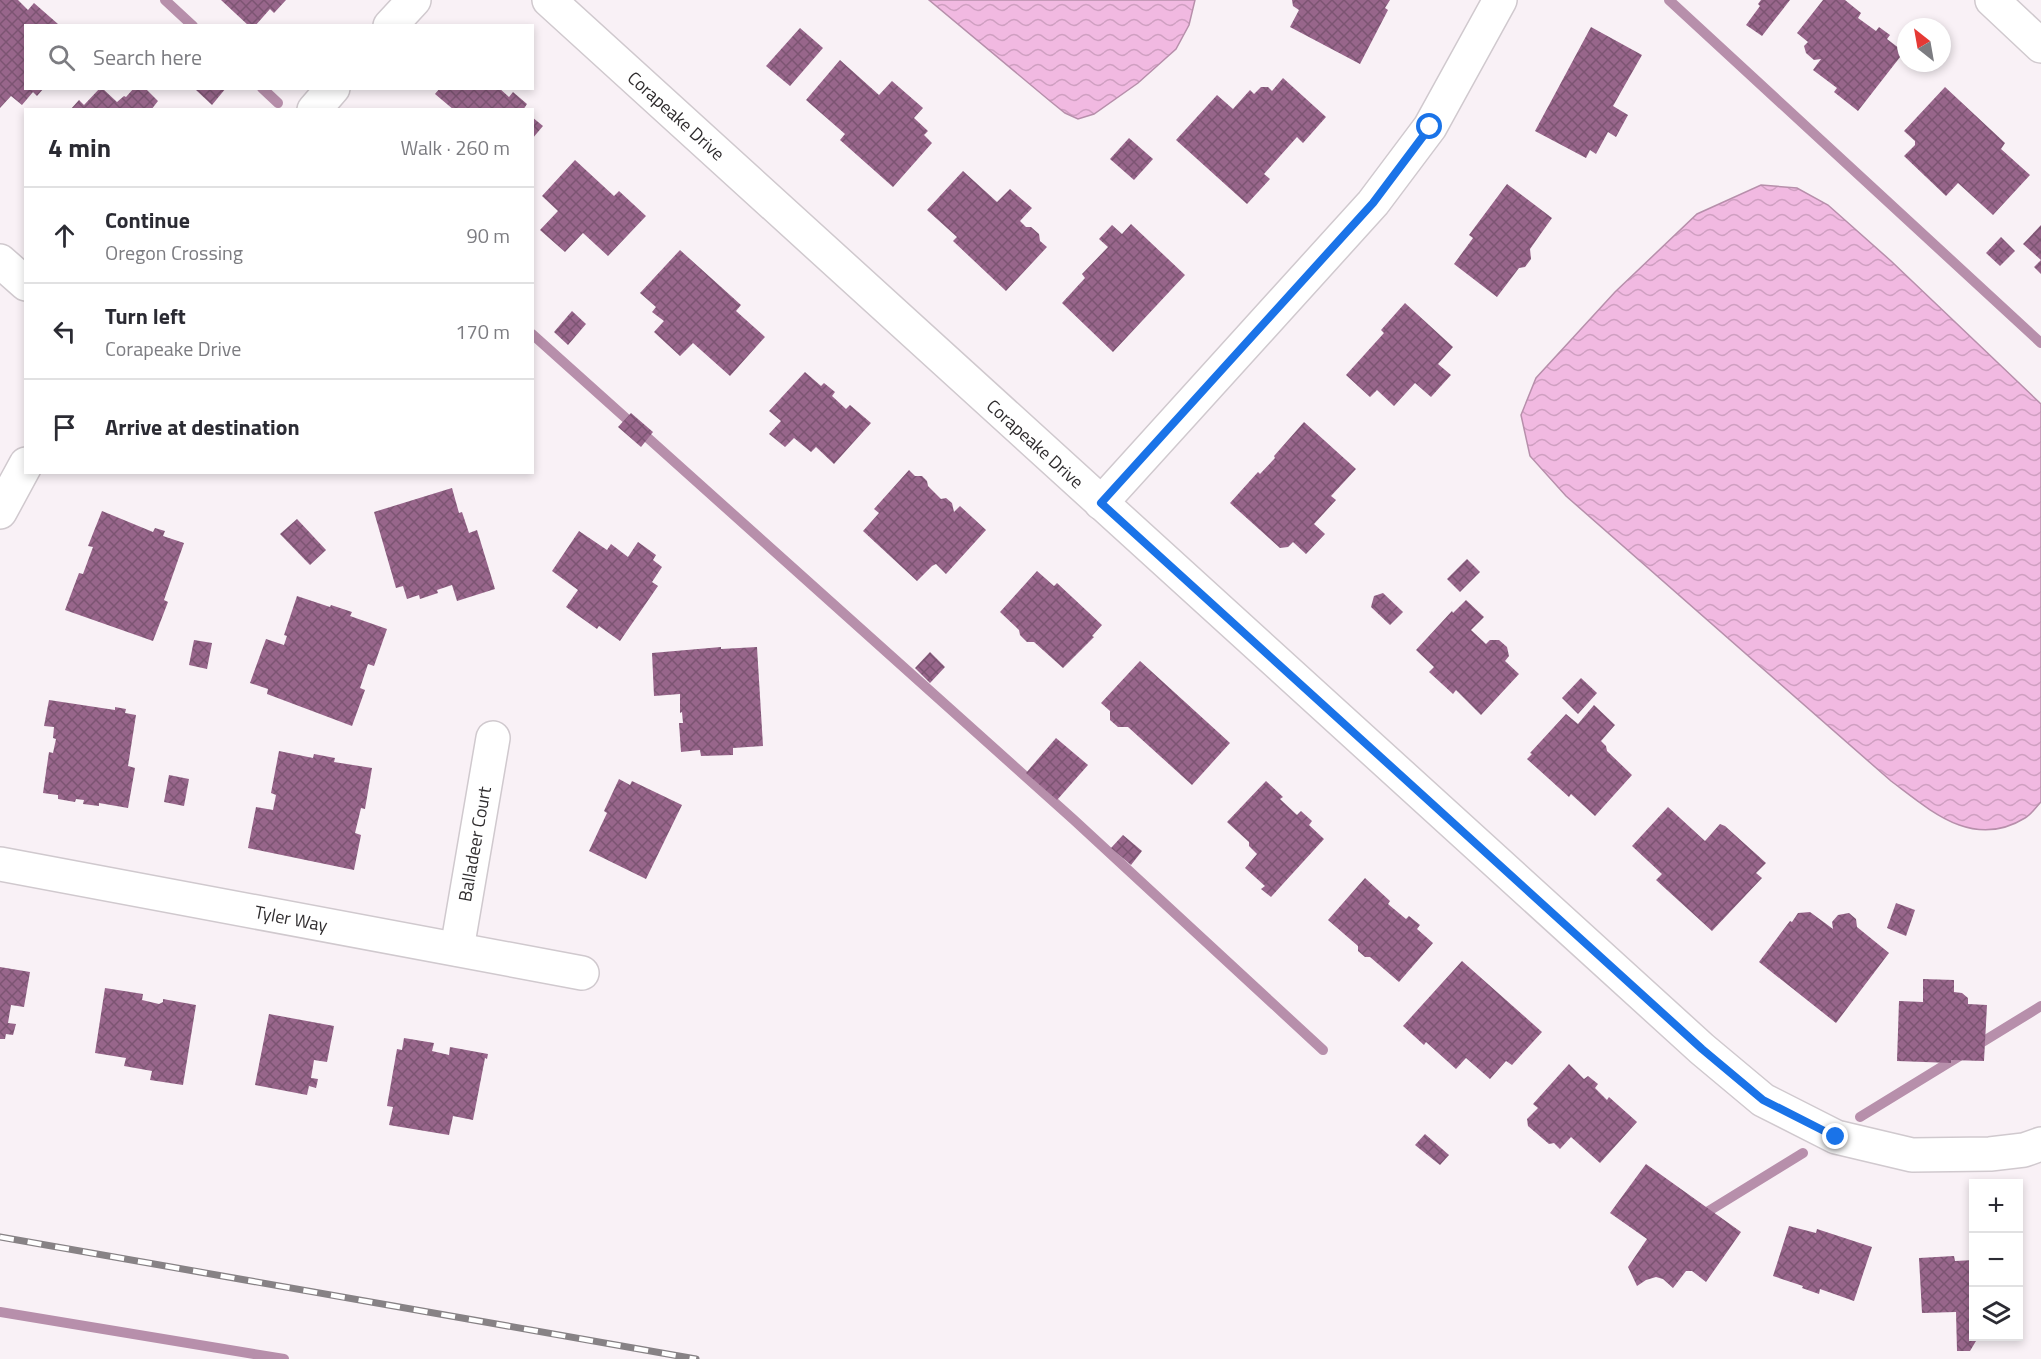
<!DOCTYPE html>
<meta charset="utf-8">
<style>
:root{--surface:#fff;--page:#f7f7f7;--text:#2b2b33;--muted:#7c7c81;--line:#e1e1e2}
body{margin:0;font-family:"Titillium Web",sans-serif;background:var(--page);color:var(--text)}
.controls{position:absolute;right:18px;bottom:18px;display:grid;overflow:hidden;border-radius:0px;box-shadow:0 3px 9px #0003}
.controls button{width:54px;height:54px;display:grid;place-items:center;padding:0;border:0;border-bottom:2px solid var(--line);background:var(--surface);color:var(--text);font:30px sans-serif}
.compass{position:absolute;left:1897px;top:18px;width:54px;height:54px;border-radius:50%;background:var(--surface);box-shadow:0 3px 9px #0003;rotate:329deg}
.stop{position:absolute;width:18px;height:18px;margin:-14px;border:4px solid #1a73e8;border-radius:50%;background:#fff}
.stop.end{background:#1a73e8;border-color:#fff;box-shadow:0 2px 6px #0008}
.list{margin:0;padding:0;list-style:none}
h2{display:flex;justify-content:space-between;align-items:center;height:78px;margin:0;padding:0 24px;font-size:26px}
h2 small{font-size:20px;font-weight:400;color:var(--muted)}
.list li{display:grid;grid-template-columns:39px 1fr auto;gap:18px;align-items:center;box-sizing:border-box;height:96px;padding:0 24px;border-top:2px solid var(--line)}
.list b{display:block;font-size:22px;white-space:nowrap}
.list p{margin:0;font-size:20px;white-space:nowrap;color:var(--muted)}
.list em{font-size:20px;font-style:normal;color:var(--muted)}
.icon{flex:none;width:33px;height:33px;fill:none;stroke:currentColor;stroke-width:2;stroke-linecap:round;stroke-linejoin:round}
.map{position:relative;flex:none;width:2041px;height:1359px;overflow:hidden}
.search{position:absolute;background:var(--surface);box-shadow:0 3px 9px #0003;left:24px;top:24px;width:510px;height:66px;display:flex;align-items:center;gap:15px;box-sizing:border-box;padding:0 21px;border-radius:0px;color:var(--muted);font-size:22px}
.panel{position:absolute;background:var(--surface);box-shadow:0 3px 9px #0003;left:24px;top:108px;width:510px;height:366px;border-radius:0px}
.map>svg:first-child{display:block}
.water{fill:url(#water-waves);stroke:#b78fab;stroke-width:1.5}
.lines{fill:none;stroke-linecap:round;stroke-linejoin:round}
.stream{stroke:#b78fab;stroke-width:10}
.building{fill:url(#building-cross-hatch)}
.minor-casing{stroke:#d0c9ce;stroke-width:36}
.minor{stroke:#fff;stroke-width:33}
.rail-casing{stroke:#878285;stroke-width:7}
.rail{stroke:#fff;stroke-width:4.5;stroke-dasharray:14;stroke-linecap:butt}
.route{stroke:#1a73e8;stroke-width:8}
.labels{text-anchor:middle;stroke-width:4.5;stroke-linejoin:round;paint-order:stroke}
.street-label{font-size:18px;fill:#2f2c2e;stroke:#fff}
</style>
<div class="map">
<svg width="2041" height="1359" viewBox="0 0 2041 1359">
<defs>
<pattern id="water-waves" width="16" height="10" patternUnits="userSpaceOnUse" patternTransform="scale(1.5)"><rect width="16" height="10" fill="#f1b9e1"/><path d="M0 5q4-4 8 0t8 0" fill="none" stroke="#cf9fc1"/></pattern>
<pattern id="building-cross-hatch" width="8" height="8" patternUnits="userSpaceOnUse" patternTransform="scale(1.5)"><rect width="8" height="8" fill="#98668b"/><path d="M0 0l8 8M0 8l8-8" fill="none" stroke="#7c5472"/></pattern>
</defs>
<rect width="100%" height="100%" fill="#f9f1f6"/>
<g class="water">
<polygon points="929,0 1195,0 1189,25 1176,49 1138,83 1094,114 1078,119 1065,113 1050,101"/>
<path d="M1761,185L1797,188L1828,205L1891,261L2041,404V802C2036,807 2031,815 2025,818C1973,850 1931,811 1891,781L1566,496L1530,456L1521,415L1536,378L1615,292L1697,214Z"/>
</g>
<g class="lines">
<g class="stream">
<polyline points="165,0 193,26"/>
<polyline points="1669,0 2041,343"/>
<polyline points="262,88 278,103"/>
<polyline points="532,334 1074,820 1323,1050"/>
<polyline points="1860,1117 2041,1006"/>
<polyline points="1699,1217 1803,1153"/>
<polyline points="0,1312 284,1359"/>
</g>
</g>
<g class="building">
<polygon points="0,0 18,0 28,10 34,3 58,24 26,26 26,88 44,88 37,96 33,92 22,105 11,96 0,108"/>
<polygon points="221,0 286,0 274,13 270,9 255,26 249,26"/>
<polygon points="1292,0 1390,0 1385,8 1388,10 1360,64 1290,27 1299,10 1293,6"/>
<polygon points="1761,0 1790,0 1762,36 1746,25 1760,6 1758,4"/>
<polygon points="1823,0 1845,0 1861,13 1858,18 1876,31 1879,27 1890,35 1887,39 1904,52 1858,111 1834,92 1837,88 1813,70 1821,59 1814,60 1806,53 1804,46 1808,42 1797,33"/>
<polygon points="1591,27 1642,55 1613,106 1628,115 1616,137 1608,132 1596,154 1590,150 1586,158 1535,131"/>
<polygon points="800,28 823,48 790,86 766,66"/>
<polygon points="840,60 879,95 892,81 923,108 914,118 928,131 924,135 932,143 893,187 840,140 845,134 806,100"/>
<polygon points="1283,78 1326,117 1303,143 1297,137 1264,174 1270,179 1247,204 1176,140 1217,95 1233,109 1250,90 1254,94 1261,87 1268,87 1272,91"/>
<polygon points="1945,87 2005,143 2001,149 2030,175 1993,215 1958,183 1946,196 1904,156 1915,145 1915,141 1904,131"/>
<polygon points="100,88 102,88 117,102 124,96 126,97 134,88 145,88 158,101 151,110 70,110 79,100 84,105"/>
<polygon points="198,88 226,88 212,105 196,90"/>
<polygon points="440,88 499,88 509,97 513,92 527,104 523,110 454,110 435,94"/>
<polygon points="532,117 543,126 532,139"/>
<polygon points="1129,138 1153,159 1134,180 1110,159"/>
<polygon points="575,160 614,196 619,191 646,216 608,256 583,233 565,252 540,230 558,211 542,196"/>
<polygon points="963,171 997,202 1010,189 1032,208 1020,221 1026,227 1031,227 1039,234 1040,241 1047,247 1006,291 953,241 957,237 927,210"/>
<polygon points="1507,184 1552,218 1530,249 1531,259 1525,267 1519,268 1497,297 1454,264 1473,238 1469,235"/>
<polygon points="1131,224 1185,275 1113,352 1062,303 1085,278 1082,274 1108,247 1099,239 1112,225 1122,234"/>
<polygon points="2041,225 2041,274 2034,267 2041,260 2023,244"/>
<polygon points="2001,237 2015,251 2000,266 1986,253"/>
<polygon points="680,250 741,305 736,311 765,337 730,376 693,343 680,356 654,332 664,321 652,312 656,307 640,293"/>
<polygon points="1405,303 1453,347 1438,364 1451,375 1431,397 1415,383 1394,406 1377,390 1370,397 1346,375 1384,333 1381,330"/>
<polygon points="572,311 586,324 568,345 554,332"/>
<polygon points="805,372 821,386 824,383 835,392 832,396 846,409 850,405 871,423 834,464 816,447 811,452 794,438 785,447 769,434 781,421 769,411"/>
<polygon points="631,413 653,432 641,447 618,427"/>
<polygon points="1304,422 1356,469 1331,496 1336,500 1314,524 1325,534 1306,554 1293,542 1288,547 1280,548 1230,503 1258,472 1260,474 1275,458 1274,456"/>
<polygon points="909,470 915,476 922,476 927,481 928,486 941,499 946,498 952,503 954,512 960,506 986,530 946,574 936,564 932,566 917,581 863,531 879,513 874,509"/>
<polygon points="452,488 459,513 462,512 469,533 477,530 495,589 457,601 452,585 437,590 438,593 420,599 419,595 407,599 403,586 396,588 374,512"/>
<polygon points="102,511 153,532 155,528 165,531 163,536 184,543 164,600 168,602 153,641 65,610 79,573 83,574 93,547 88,546"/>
<polygon points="297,519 326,550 310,565 280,534"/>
<polygon points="579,531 607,550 611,544 628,557 638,542 656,555 653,560 662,567 652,582 658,586 620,641 599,626 597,629 566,607 578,590 552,571"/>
<polygon points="1467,559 1480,572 1460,592 1447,579"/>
<polygon points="1037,571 1054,586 1057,583 1102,625 1092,636 1094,637 1063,668 1034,642 1027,642 1020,635 1019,630 1000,612"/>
<polygon points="1383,593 1403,612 1390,625 1371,607 1374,596"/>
<polygon points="297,596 330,607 331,605 352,612 350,616 387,629 374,666 368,664 360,688 365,690 352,726 267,694 268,689 250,683 266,639 284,645 287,636 284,635"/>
<polygon points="1466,600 1484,617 1471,630 1486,644 1490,640 1499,640 1507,647 1509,656 1505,661 1519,674 1481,715 1456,690 1453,694 1429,672 1434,667 1416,650 1452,611 1453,613"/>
<polygon points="194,640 212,643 207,669 189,665"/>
<polygon points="721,647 721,649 757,647 763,746 733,748 733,755 701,756 700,750 681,752 679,723 683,723 682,712 680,713 680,694 654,696 652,653"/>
<polygon points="930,652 945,667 930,683 915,668"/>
<polygon points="1140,661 1230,743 1192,785 1128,727 1118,727 1110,720 1110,711 1101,703"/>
<polygon points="1581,678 1597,693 1578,714 1562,698"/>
<polygon points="49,700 115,710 115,707 126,709 125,713 136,715 128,766 135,768 128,808 99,803 99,806 83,804 84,800 76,799 75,802 58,799 58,795 43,793 49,752 53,753 56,739 53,738 54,727 44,726"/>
<polygon points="1594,705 1615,725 1601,741 1606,746 1607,751 1632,775 1595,816 1571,794 1569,797 1527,759 1532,754 1530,753 1566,714 1578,724"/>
<polygon points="1056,738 1088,765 1057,800 1026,773"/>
<polygon points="279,751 313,758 314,754 335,758 334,762 372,768 365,809 361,808 355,833 361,835 354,870 248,848 256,807 273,810 276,795 271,793"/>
<polygon points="169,775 189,779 184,806 164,802"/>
<polygon points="619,779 630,785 632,781 682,805 646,879 589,851 607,813 604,811"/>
<polygon points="1266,781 1283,797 1280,799 1297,815 1301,811 1312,821 1309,825 1324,839 1271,897 1261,889 1265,886 1245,868 1257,854 1249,846 1249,842 1227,822"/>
<polygon points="1668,807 1705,841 1720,824 1725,826 1766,863 1756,873 1762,878 1712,931 1656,880 1662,874 1632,846"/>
<polygon points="1123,835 1142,851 1131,865 1111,848"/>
<polygon points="1365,878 1390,901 1388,904 1406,919 1409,916 1420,925 1417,929 1433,943 1399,982 1370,957 1365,957 1358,951 1358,946 1328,920"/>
<polygon points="1896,903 1915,910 1906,936 1887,928"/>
<polygon points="1810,912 1833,929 1832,922 1838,915 1849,913 1856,919 1857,927 1889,953 1836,1023 1759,962 1790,921 1792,922 1798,913"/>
<polygon points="1462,961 1542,1032 1512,1065 1506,1061 1490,1079 1466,1058 1456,1069 1426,1042 1424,1045 1403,1026"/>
<polygon points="0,967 30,972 24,1007 11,1005 8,1023 16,1024 13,1035 6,1034 5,1039 0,1039"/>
<polygon points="1923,979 1954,980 1954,992 1962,993 1968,998 1968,1004 1987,1005 1984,1061 1951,1060 1951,1063 1897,1061 1899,1001 1923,1002"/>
<polygon points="105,988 143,994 142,1000 159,1004 163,1002 163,999 196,1005 183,1085 150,1080 152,1071 124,1066 126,1058 95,1053"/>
<polygon points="269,1014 334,1026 327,1062 314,1060 311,1078 318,1079 316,1088 309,1086 307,1095 255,1085"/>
<polygon points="404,1038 434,1043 432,1051 449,1055 450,1047 488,1054 487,1059 485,1058 473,1120 453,1116 449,1135 389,1125 393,1107 387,1106 397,1049 402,1050"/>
<polygon points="1569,1064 1584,1079 1588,1076 1598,1084 1595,1088 1607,1100 1609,1097 1637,1122 1600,1163 1571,1137 1560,1149 1554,1143 1549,1144 1528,1126 1527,1119 1538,1108 1533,1104"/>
<polygon points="1425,1134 1449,1155 1440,1165 1415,1145"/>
<polygon points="1646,1164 1741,1232 1706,1282 1692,1271 1686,1271 1673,1288 1663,1279 1656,1277 1646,1280 1637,1286 1628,1267 1647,1239 1610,1213"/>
<polygon points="1789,1226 1816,1233 1817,1229 1872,1247 1854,1301 1820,1289 1819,1294 1802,1288 1803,1286 1773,1276"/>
<polygon points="1954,1256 1955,1261 1974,1260 1974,1336 1979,1336 1970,1351 1957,1351 1956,1312 1922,1313 1919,1258"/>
</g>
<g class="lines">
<defs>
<g id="minor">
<polyline points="549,0 1702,1049 1763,1100 1836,1137 1912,1155 1990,1154 2024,1150 2041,1144"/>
<polyline points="1992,0 2041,46"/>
<polyline points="390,26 414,0"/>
<polyline points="314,110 333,88"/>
<polyline points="0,261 26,284"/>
<polyline points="1101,503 1373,203 1430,127 1500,0"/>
<polyline points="0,512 26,464"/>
<polyline points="0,864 582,973"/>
<polyline points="457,949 493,738"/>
</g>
</defs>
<use href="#minor" class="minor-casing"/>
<use href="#minor" class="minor"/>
<defs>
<polyline id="rail" points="0,1237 696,1359"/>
</defs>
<use href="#rail" class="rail-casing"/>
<use href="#rail" class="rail"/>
</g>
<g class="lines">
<polyline class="route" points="1430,127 1373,203 1101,503 1702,1049 1763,1100 1836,1137"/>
</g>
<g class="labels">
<g class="street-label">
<text transform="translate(676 116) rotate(42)" y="6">Corapeake Drive</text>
<text transform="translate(1035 444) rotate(42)" y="6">Corapeake Drive</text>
<text transform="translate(475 844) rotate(-80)" y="6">Balladeer Court</text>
<text transform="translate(291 919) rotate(11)" y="6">Tyler Way</text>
</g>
</g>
</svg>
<div class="controls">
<button>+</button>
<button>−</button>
<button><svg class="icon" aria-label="layers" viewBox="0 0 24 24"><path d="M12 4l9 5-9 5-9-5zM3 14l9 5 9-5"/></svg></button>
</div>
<svg class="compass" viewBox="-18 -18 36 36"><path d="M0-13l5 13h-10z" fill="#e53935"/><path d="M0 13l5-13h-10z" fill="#7c7c81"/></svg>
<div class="stop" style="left:1430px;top:127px"></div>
<div class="stop end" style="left:1836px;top:1137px"></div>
<div class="search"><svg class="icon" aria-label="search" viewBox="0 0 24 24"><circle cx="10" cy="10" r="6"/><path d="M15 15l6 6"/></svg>Search here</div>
<section class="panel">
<h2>4 min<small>Walk · 260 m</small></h2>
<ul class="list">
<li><svg class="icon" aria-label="ahead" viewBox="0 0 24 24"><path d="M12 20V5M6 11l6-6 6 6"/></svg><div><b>Continue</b><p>Oregon Crossing</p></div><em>90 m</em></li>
<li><svg class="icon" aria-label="left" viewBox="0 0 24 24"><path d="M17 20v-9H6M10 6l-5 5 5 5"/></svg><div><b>Turn left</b><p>Corapeake Drive</p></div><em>170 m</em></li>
<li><svg class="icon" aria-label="arrive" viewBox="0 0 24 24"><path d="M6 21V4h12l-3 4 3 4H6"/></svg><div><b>Arrive at destination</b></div></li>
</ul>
</section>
</div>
